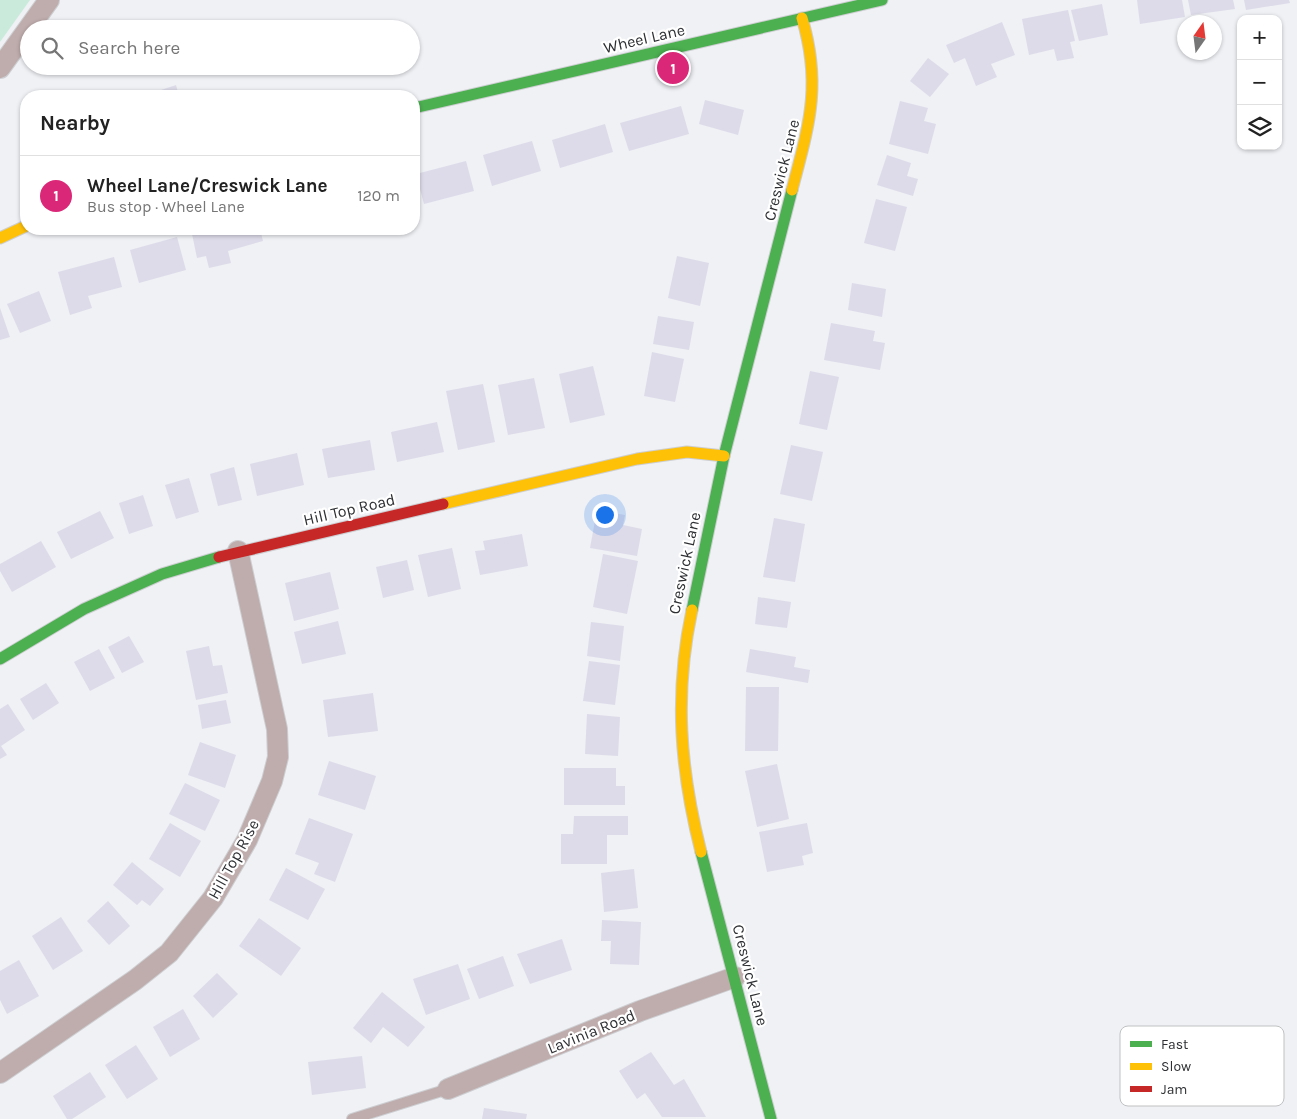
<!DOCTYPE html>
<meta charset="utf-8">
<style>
:root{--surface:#fff;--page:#f6f6f6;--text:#222;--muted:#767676;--line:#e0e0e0;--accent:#db2777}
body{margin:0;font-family:Karla,sans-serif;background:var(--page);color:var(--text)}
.controls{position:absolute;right:15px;top:15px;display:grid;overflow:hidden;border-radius:10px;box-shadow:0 1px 4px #0004}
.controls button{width:45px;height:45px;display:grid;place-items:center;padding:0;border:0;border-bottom:1px solid var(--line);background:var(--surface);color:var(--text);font:25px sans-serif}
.compass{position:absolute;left:1177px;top:15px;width:45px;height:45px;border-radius:50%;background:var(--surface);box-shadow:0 1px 4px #0004;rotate:14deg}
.you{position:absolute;left:604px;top:514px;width:18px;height:18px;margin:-12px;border:4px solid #fff;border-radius:50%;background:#1a73e8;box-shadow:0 0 0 8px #1a73e833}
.badge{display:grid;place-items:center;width:32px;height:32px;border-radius:50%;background:var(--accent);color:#fff;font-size:16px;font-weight:700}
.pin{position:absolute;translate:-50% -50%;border:2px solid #fff;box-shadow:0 1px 5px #0006}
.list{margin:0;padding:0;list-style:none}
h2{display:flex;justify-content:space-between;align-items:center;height:65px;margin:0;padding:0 20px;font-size:21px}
h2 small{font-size:16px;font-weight:400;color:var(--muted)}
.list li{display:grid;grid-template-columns:32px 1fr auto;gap:15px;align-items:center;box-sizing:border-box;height:80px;padding:0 20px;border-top:1px solid var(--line)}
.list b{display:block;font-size:19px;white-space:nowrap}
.list p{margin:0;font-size:16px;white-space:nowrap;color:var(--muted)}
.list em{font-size:16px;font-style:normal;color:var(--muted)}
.icon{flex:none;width:28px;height:28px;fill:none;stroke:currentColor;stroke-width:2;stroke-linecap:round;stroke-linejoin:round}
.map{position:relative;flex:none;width:1297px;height:1119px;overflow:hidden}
.search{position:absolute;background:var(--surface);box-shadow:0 1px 4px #0004;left:20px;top:20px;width:400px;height:55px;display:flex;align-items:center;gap:12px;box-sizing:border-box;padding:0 18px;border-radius:28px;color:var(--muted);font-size:19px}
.panel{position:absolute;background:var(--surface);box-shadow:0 1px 4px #0004;left:20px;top:90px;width:400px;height:145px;border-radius:20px}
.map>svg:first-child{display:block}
.green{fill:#caebdb}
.building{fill:#dddbe9}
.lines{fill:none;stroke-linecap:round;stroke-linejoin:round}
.lane-casing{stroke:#cdced1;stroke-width:12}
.street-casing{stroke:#cdced1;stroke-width:22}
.fast-casing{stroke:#cdced1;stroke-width:13}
.slow-casing{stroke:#cdced1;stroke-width:13}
.jam-casing{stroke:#cdced1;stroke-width:13}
.lane{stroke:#bfacac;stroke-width:10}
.street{stroke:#bfacac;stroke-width:20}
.fast{stroke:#4caf50;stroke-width:11}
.slow{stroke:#ffc107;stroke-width:11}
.jam{stroke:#c62828;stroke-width:11}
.labels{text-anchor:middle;stroke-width:4.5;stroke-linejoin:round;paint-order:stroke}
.street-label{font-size:16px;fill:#2d2f32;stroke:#fff}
.key{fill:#fff;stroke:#c0c1c2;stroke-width:1}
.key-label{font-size:14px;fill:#2d2f32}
</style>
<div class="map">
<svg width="1297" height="1119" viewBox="0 0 1297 1119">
<rect width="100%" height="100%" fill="#eff1f5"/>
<polygon class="green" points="0,0 30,0 0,42"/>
<g class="building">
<polygon points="1137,0 1182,0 1185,17 1140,24"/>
<polygon points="1188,0 1233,0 1235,9 1191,15"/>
<polygon points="1244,0 1289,0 1290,3 1246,10"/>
<polygon points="1102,4 1108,35 1079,41 1071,10"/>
<polygon points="1068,10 1075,41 1070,42 1074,58 1057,61 1054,49 1029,55 1022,19"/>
<polygon points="1002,22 1015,55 991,64 997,77 976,86 965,58 954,63 946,45"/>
<polygon points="928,58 949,74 930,97 910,81"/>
<polygon points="176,85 179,96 143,96"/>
<polygon points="705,100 744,110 738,135 699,124"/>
<polygon points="900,101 928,108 924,121 936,124 928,154 889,144"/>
<polygon points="681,106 689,134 629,151 620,123"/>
<polygon points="605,124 613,152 560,168 552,140"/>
<polygon points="532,141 541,171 492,186 483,155"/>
<polygon points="887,155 911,163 907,176 918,179 913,196 877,185"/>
<polygon points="466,161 474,191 424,204 416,174"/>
<polygon points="876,199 907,207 895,251 864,243"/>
<polygon points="191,229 260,229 263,241 228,251 231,263 209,268 206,256 197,258"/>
<polygon points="273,229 297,229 275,235"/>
<polygon points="177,237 186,270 139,283 130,250"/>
<polygon points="677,256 709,263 700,306 668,298"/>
<polygon points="114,257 122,287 88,296 92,308 70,315 58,272"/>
<polygon points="852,283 886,289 882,317 848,310"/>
<polygon points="39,291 51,321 20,333 7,304"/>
<polygon points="0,308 10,337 0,340"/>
<polygon points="658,316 694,322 689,350 653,344"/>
<polygon points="831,323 875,331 873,341 885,343 880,370 824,360"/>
<polygon points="652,352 684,359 675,402 644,396"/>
<polygon points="593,366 605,415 570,423 559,374"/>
<polygon points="810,371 839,377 827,430 799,424"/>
<polygon points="534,378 545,428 508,435 498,385"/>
<polygon points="483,384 495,442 458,450 446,391"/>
<polygon points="437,422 444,452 397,462 391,432"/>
<polygon points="370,440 375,470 328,478 322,449"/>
<polygon points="791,445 823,452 812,501 780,494"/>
<polygon points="297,453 304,485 257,496 250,464"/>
<polygon points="234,467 242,500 218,506 210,474"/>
<polygon points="189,478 199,512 176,519 165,485"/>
<polygon points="143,495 153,526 129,534 119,503"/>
<polygon points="597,510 625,515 623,525 642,529 637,556 590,548"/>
<polygon points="100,511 114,538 71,559 57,532"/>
<polygon points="774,518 805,524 795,582 763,577"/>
<polygon points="522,534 528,566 480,575 475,551 485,550 483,541"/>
<polygon points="41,541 56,567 12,592 0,571 0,564"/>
<polygon points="452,548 461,589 428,597 418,555"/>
<polygon points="603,554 638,561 627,614 593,607"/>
<polygon points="407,560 414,590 383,598 376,567"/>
<polygon points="330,572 339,609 294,621 285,583"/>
<polygon points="758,597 791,602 787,628 755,624"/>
<polygon points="338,621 346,654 302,664 294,632"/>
<polygon points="591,622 624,626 620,661 587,656"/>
<polygon points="129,636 144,662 122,673 108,647"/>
<polygon points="209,646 213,666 222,665 228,693 196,700 186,651"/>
<polygon points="99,649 115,678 90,691 74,662"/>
<polygon points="750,649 796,657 794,667 810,670 808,683 746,672"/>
<polygon points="589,661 620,665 615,705 583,701"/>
<polygon points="46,683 59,703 33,720 20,699"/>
<polygon points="746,687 779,687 778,751 745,751"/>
<polygon points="373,693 378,731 328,737 323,700"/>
<polygon points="226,700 231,723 202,729 198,705"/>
<polygon points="8,704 25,730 1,746 7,755 0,759 0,709"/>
<polygon points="587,714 620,717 618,756 585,754"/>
<polygon points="200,742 236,755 225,788 188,775"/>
<polygon points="329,761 376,776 365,810 318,795"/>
<polygon points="777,764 789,819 757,827 745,771"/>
<polygon points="564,768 616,768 616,786 625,786 625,805 564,805"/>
<polygon points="185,783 220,800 205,831 169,814"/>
<polygon points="574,816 628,816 628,835 607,835 607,864 561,864 561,834 573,834"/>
<polygon points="309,818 353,834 335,882 314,874 319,863 295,854"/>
<polygon points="170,823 201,841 180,877 149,859"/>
<polygon points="807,823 813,853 802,856 804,865 767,872 759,832"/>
<polygon points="132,862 164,889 150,906 142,900 137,905 113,885"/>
<polygon points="286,868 325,889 308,920 269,900"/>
<polygon points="634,869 638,908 604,912 601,873"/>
<polygon points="108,901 130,926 109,945 87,921"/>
<polygon points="61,917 83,951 53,970 32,936"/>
<polygon points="259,918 301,948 281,976 239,946"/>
<polygon points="602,920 641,922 639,965 610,964 611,941 601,941"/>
<polygon points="562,939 572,970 530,984 517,954"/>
<polygon points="503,956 514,986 479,999 467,969"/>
<polygon points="19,960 39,996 7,1014 0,1000 0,971"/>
<polygon points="458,964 470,999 426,1015 413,979"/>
<polygon points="217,973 238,994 213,1018 193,996"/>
<polygon points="382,992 425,1027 408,1047 383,1027 371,1043 353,1028"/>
<polygon points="183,1009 200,1039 170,1057 153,1027"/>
<polygon points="136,1045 158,1079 127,1099 105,1065"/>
<polygon points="651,1052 674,1085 684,1079 706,1117 662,1117 645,1093 637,1099 619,1071"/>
<polygon points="362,1056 366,1088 312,1095 308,1062"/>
<polygon points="90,1072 106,1097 72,1119 67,1119 53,1096"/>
<polygon points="484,1108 527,1114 526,1119 482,1119"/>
</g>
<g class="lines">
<defs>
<polyline id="lane" points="352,1119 448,1089"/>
<g id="street">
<polyline points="0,68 49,0"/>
<polyline points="0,1073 135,980 169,953 213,898 247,840 272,781 278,757 277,729 238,551"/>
<polyline points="448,1089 640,1011 735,977"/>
</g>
<g id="fast">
<polyline points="414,108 882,0"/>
<polyline points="692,610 724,456 792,190"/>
<polyline points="0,659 84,609 162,574 219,557"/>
<polyline points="701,852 771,1119"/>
</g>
<g id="slow">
<path d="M792,190C809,125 822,85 802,18"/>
<polyline points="0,238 26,226"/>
<polyline points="443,504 637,459 687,452 724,456"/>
<path d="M692,610C674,694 680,769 701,852"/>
</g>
<polyline id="jam" points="219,557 443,504"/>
</defs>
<use href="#lane" class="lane-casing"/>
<use href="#street" class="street-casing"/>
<use href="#fast" class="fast-casing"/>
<use href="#slow" class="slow-casing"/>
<use href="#jam" class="jam-casing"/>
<use href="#lane" class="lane"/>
<use href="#street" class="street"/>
<use href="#fast" class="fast"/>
<use href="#slow" class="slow"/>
<use href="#jam" class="jam"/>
</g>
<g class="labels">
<g class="street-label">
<text transform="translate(644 38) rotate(-13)" y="6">Wheel Lane</text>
<text transform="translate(781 170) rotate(-76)" y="6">Creswick Lane</text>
<text transform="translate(349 509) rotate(-13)" y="6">Hill Top Road</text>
<text transform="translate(684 563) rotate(-78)" y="6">Creswick Lane</text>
<text transform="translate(233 859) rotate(-61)" y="6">Hill Top Rise</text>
<text transform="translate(751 975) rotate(76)" y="6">Creswick Lane</text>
<text transform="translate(591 1031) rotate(-22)" y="6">Lavinia Road</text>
</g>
</g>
<rect x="1120" y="1026" width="164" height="80" rx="8" class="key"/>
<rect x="1130" y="1041" width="22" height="6" fill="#4caf50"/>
<rect x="1130" y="1063" width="22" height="7" fill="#ffc107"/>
<rect x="1130" y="1086" width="22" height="6" fill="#c62828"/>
<g class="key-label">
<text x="1161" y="1049">Fast</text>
<text x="1161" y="1071">Slow</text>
<text x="1161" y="1094">Jam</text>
</g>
</svg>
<div class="controls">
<button>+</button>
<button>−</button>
<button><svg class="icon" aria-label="layers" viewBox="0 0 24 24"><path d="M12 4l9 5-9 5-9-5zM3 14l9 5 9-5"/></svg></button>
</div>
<svg class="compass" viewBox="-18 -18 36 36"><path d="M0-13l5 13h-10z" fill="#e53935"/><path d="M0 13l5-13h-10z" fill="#767676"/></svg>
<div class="you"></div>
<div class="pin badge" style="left:673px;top:68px">1</div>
<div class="search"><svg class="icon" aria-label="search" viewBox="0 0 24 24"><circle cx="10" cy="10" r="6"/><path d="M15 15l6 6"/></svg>Search here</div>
<section class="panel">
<h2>Nearby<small></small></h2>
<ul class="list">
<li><span class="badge">1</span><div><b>Wheel Lane/Creswick Lane</b><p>Bus stop · Wheel Lane</p></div><em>120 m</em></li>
</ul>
</section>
</div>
